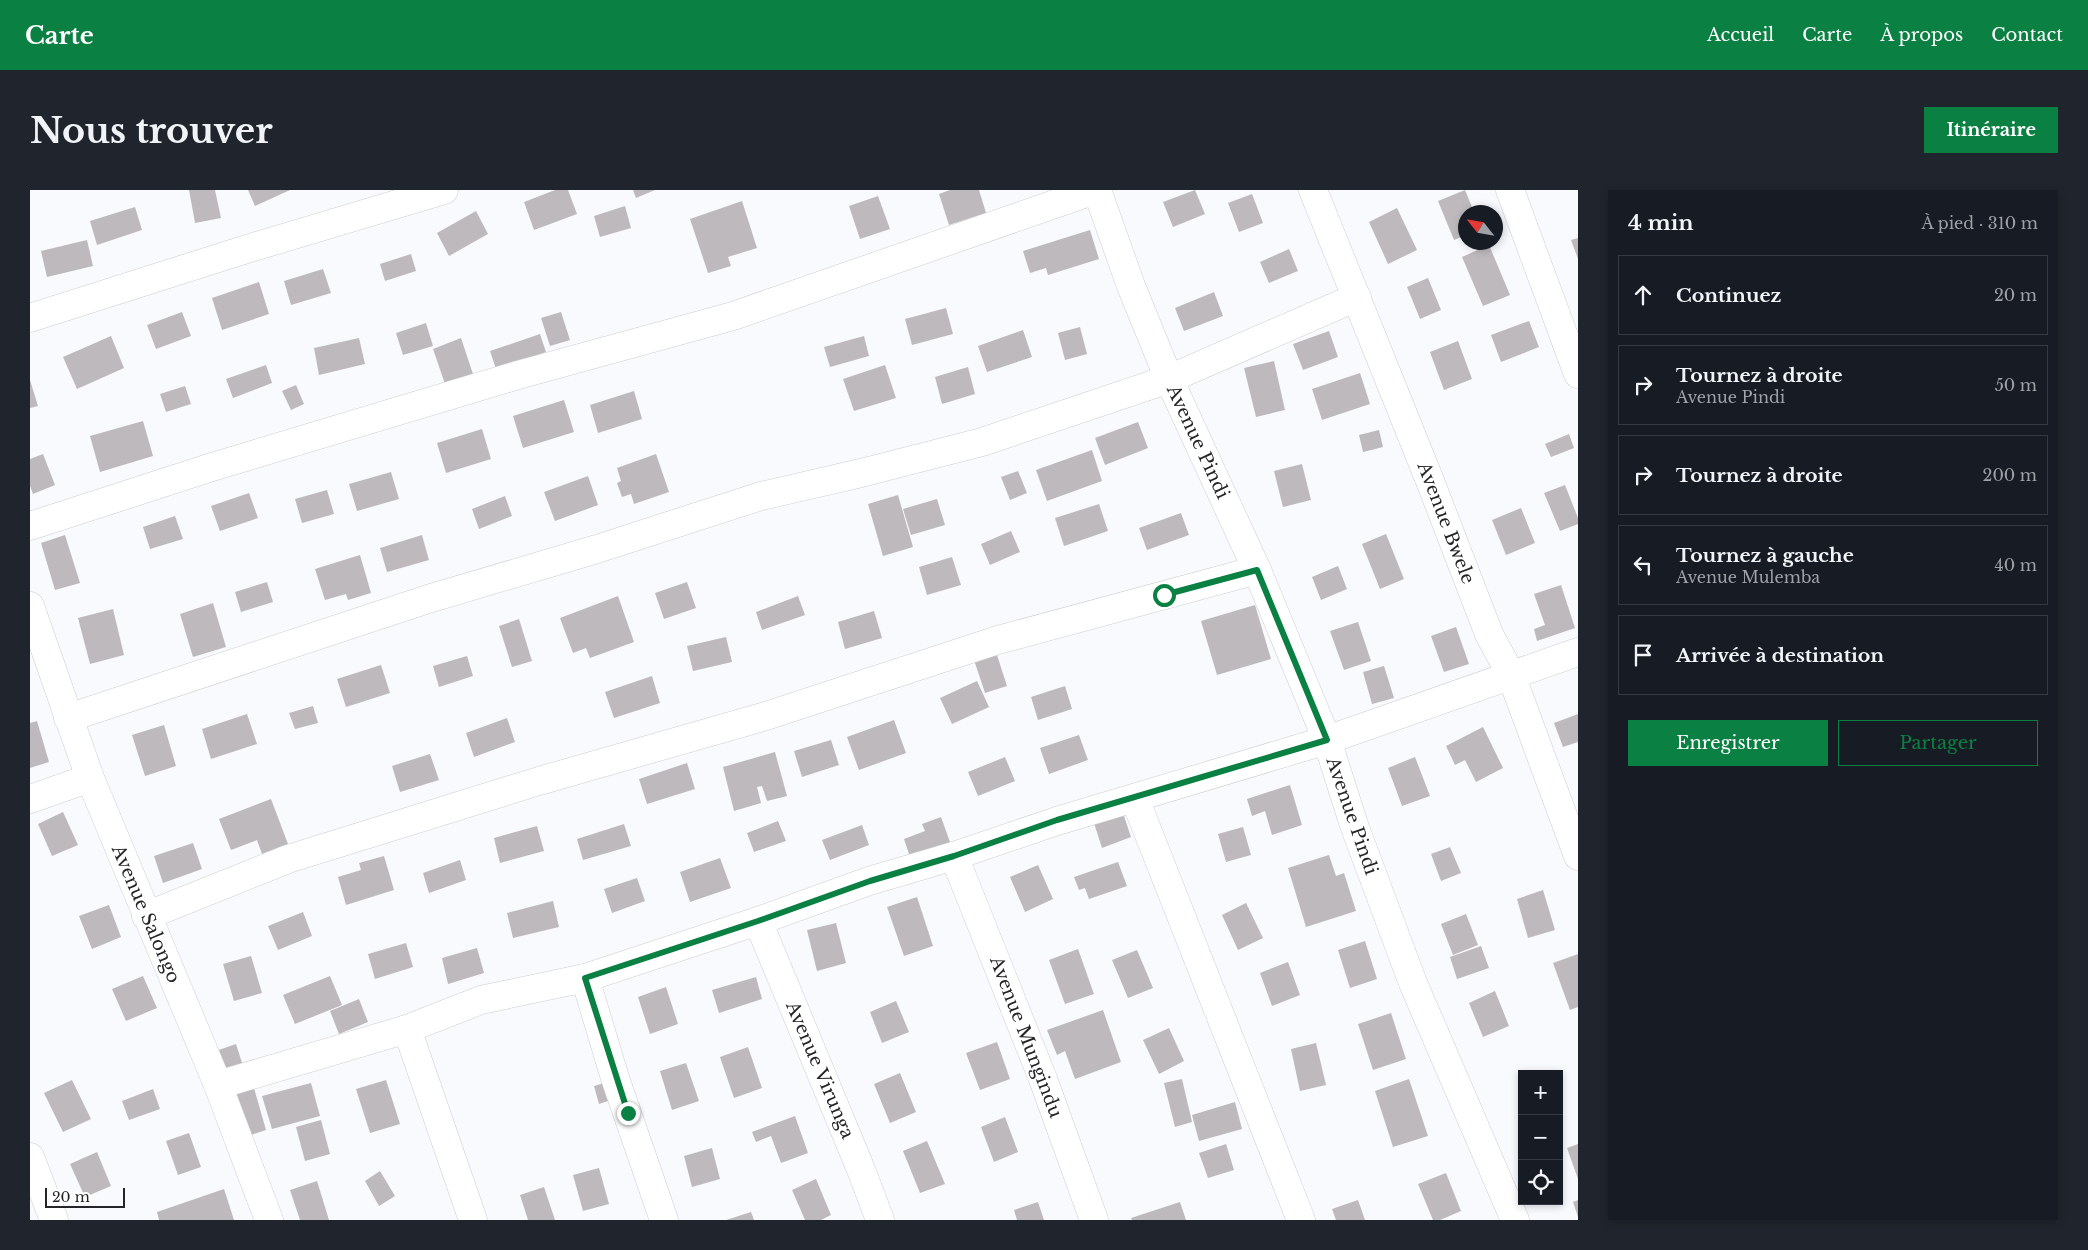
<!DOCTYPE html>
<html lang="fr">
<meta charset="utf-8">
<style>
:root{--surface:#171b24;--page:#20242c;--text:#f1f3f6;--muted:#9ea1a6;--line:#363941;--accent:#0b8043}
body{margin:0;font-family:"Libre Baskerville",serif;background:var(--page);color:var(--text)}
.controls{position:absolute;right:15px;bottom:15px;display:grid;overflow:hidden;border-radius:0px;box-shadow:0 2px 8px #0003}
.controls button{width:45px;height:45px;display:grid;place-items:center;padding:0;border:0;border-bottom:1px solid var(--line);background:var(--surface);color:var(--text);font:25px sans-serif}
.compass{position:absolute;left:1428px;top:15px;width:45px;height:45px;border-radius:50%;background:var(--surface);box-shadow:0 2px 8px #0003;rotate:301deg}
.scale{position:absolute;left:15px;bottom:12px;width:80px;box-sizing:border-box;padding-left:5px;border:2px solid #242526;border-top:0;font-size:14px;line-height:18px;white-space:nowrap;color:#242526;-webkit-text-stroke:4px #fff;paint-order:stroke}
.stop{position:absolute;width:15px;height:15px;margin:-11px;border:4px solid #0b8043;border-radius:50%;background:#fff}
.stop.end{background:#0b8043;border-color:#fff;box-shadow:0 1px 5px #0008}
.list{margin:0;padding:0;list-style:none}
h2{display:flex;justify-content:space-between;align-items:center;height:65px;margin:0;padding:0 20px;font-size:21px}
h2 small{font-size:16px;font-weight:400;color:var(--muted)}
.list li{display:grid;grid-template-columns:32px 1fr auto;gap:15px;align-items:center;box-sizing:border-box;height:80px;margin:0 10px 10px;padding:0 10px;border:1px solid var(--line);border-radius:0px}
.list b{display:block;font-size:19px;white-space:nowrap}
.list p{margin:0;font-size:16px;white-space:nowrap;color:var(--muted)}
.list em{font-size:16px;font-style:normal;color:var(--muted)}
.actions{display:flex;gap:10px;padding:15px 20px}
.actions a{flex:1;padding:11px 0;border:1px solid var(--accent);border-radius:0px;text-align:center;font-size:18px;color:var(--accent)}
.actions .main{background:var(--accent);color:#fff}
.icon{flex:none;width:28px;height:28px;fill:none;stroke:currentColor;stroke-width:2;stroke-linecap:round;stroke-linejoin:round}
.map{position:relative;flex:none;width:1548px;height:1030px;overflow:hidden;border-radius:0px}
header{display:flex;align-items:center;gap:30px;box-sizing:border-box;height:70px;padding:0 25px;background:var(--accent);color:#fff}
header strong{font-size:24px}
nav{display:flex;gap:28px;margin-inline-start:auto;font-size:18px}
.intro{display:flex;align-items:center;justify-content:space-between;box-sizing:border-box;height:120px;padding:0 30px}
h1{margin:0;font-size:35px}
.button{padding:12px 22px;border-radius:0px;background:var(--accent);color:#fff;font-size:18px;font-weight:700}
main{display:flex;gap:30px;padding:0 30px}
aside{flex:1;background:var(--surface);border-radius:0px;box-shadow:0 2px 8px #0003}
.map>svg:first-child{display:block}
.building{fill:#beb9bc}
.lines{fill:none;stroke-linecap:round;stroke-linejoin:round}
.minor-casing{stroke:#ccced3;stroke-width:29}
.minor{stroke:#fff;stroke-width:28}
.route{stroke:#0b8043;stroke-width:6}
.labels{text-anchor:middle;stroke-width:4;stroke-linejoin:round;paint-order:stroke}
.street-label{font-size:18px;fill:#242526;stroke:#fff}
</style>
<header>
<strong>Carte</strong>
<nav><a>Accueil</a><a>Carte</a><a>À propos</a><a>Contact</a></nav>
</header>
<div class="intro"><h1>Nous trouver</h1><a class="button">Itinéraire</a></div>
<main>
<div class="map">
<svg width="1548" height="1030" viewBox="0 0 1548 1030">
<rect width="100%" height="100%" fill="#f8fafe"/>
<g class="building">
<polygon points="159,0 185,0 191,28 165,33"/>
<polygon points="218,0 260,0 225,16"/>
<polygon points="525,0 538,0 547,24 504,40 494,12"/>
<polygon points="603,0 625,0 606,8"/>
<polygon points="920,0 949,0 956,23 919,35 909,4"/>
<polygon points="1165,0 1175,24 1143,37 1133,12"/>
<polygon points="1435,0 1444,22 1436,22 1436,45 1424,50 1408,11"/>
<polygon points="1222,4 1233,33 1209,42 1198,13"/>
<polygon points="848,6 860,39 830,49 819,16"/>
<polygon points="712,11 727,58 698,67 701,76 678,83 660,29"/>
<polygon points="595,16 601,38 570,47 564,26"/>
<polygon points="105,17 112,40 67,55 60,31"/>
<polygon points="1367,18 1387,60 1358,74 1339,32"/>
<polygon points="446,21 458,44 419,66 407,43"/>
<polygon points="1060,40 1069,69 1018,85 1016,78 1000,83 993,61"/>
<polygon points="1548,48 1548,69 1541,50"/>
<polygon points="57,50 63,76 17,87 11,61"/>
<polygon points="1459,55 1480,105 1453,116 1432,67"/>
<polygon points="1259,59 1268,81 1239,93 1230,72"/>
<polygon points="381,64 386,81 355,91 350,74"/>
<polygon points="293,79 301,103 261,115 254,91"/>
<polygon points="1398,88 1411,120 1390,129 1377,97"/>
<polygon points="229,92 239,124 192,140 182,108"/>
<polygon points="1184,102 1193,126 1154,141 1145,118"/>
<polygon points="916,118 923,144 882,155 875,129"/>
<polygon points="152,122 161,146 126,159 117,135"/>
<polygon points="531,122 540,150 520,156 511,128"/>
<polygon points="1499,131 1509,157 1471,172 1461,145"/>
<polygon points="396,133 403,156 373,165 366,143"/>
<polygon points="1050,137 1057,164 1035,170 1028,143"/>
<polygon points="993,140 1002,167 957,182 948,156"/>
<polygon points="1299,141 1308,167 1273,180 1263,154"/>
<polygon points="510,144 516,162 466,179 460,161"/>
<polygon points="81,146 94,178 47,199 33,167"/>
<polygon points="834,146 839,166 800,177 794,157"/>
<polygon points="329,148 335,174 289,185 284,158"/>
<polygon points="431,148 443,184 415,194 403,159"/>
<polygon points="1428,151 1442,189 1414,200 1400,162"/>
<polygon points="1244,171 1255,220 1226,227 1214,178"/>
<polygon points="236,175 242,193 203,208 196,189"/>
<polygon points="855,175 866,208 824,221 813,189"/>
<polygon points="938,177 945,204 912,214 905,187"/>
<polygon points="1330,183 1340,214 1292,230 1282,199"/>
<polygon points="0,190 8,216 0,218"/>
<polygon points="266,195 274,214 261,220 252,201"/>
<polygon points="155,196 161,214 136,222 130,204"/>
<polygon points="604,201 612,229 568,243 560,215"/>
<polygon points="534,210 544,242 493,258 483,226"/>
<polygon points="113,231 123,266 70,282 60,246"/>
<polygon points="1108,232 1118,258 1075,275 1065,248"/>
<polygon points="452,239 461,269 416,283 407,253"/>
<polygon points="1349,240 1353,257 1333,262 1329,245"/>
<polygon points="1539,244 1544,258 1521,267 1515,254"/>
<polygon points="1062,260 1072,291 1017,311 1006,280"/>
<polygon points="13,264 25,295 3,304 0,296 0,269"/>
<polygon points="626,264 639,302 604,314 601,304 592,307 587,293 591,291 587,278"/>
<polygon points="1272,274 1281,310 1253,317 1244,281"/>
<polygon points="988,281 997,303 980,310 971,287"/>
<polygon points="361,282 369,309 327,321 319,294"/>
<polygon points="558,286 568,315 525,331 514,302"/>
<polygon points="1535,295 1548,328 1548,334 1530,341 1514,303"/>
<polygon points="297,300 304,324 272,333 265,309"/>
<polygon points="219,303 228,328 190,341 181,316"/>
<polygon points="868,305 883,357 853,366 838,314"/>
<polygon points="475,306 482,326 449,339 442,319"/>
<polygon points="907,309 915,335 881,345 873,319"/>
<polygon points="1069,314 1078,341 1034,356 1025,328"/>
<polygon points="1491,318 1505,353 1476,365 1462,330"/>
<polygon points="1151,323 1159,345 1117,360 1109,338"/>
<polygon points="145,326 153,349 120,359 113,337"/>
<polygon points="981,341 990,362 960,375 951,354"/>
<polygon points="1356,344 1374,389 1350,399 1332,354"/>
<polygon points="35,345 50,393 25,400 11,353"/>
<polygon points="392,345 399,370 357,382 350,358"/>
<polygon points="330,365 341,403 318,410 316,404 295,410 285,379"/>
<polygon points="922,367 931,395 897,405 889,377"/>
<polygon points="1308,376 1317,399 1291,410 1282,387"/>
<polygon points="237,392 243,412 211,422 205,402"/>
<polygon points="657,392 666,418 634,429 625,403"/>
<polygon points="1531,395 1545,438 1507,451 1504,439 1515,435 1504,404"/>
<polygon points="588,406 604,452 560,468 556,458 543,463 530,428"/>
<polygon points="768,406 775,425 732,440 726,422"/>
<polygon points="183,413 196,457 163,467 150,424"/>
<polygon points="1225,415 1241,469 1187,485 1171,431"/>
<polygon points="83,419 94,465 60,474 48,428"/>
<polygon points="844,421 852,448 815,459 808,432"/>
<polygon points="489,429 502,471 482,477 469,436"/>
<polygon points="1328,432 1341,471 1314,480 1300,441"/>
<polygon points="1426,437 1439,474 1414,482 1401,446"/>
<polygon points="696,447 702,472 663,481 657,456"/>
<polygon points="966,462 977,496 955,503 944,470"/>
<polygon points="437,466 443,486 409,497 403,476"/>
<polygon points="351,475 360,503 316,517 307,489"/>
<polygon points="1354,476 1364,508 1342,514 1333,482"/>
<polygon points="622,486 630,513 584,528 575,502"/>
<polygon points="947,491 959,517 922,534 910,508"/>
<polygon points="1035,496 1042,519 1008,530 1001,507"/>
<polygon points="283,516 288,533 265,539 259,523"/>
<polygon points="217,524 227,554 181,569 172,539"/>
<polygon points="1548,524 1548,552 1533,557 1524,533"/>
<polygon points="477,528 485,552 444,567 436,543"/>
<polygon points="864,530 876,563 829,580 817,547"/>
<polygon points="7,531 19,572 0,578 0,533"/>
<polygon points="134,535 146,576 115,586 102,545"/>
<polygon points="1453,537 1473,578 1446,592 1435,570 1425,575 1416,556"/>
<polygon points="1049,545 1058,570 1019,584 1010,558"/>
<polygon points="801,550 809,575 772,587 764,561"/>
<polygon points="745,562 757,606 737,611 732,596 727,597 731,613 704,621 693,577"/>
<polygon points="400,564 409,590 370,602 362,576"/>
<polygon points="975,567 985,591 948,606 938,582"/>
<polygon points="1385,567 1400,606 1372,616 1358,578"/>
<polygon points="657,573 665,599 617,614 609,589"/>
<polygon points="1260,595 1272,635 1242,645 1235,621 1222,626 1217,609"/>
<polygon points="241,609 258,654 232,664 227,650 201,660 189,629"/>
<polygon points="1092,620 1101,647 1072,658 1063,630"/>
<polygon points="33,622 48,655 22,666 8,634"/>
<polygon points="911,627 920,652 880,667 874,649 895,641 892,634"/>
<polygon points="748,631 756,651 724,662 717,643"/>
<polygon points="594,634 601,656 553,670 547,649"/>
<polygon points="832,635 839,655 800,670 792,650"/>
<polygon points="507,636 514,661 470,673 464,648"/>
<polygon points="1213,637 1221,665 1196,672 1188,644"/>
<polygon points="163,653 172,679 133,693 124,666"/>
<polygon points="1420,657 1431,683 1411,691 1401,664"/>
<polygon points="1299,665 1306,686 1314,683 1326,721 1276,737 1258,678"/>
<polygon points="354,666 364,700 316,715 308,687 331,680 329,673"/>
<polygon points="690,668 701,698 660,712 650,682"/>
<polygon points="430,670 436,690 399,703 393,683"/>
<polygon points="1088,672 1097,696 1059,709 1055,698 1049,700 1044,687"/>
<polygon points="1008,675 1023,709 995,722 980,687"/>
<polygon points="607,688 615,711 582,723 574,699"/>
<polygon points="1513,700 1525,740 1498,748 1487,709"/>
<polygon points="887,707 903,756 874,766 857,717"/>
<polygon points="523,711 529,737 483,748 477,723"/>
<polygon points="1216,713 1233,748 1208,760 1192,725"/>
<polygon points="79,715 91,747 62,759 49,726"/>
<polygon points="273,722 282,746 248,760 238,736"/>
<polygon points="1436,724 1448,755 1423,765 1411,734"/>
<polygon points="806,733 816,773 787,781 777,740"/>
<polygon points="1335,751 1347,789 1320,798 1308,760"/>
<polygon points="376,753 383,777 345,789 338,764"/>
<polygon points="1451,756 1459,778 1427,789 1420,767"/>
<polygon points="447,758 454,783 418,794 412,768"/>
<polygon points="1048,759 1064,804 1035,814 1019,770"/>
<polygon points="1107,760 1123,798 1098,808 1082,770"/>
<polygon points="1548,764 1548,817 1540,820 1523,773"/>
<polygon points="221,766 232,803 204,811 193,774"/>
<polygon points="1258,772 1270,805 1242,816 1230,783"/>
<polygon points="113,786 127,818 96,831 82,799"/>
<polygon points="300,786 312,815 265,834 253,805"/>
<polygon points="726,787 732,809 689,823 682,800"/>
<polygon points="636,797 648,834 620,844 608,807"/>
<polygon points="1465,801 1479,836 1453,847 1439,813"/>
<polygon points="329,809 338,832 309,844 300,821"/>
<polygon points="866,811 879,842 852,853 840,822"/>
<polygon points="1073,820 1091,872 1045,889 1035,861 1027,865 1017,840"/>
<polygon points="1361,823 1376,869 1343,880 1328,834"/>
<polygon points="1139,838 1154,871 1129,884 1113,850"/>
<polygon points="967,852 980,889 950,900 936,863"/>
<polygon points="1286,853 1296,895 1270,901 1261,859"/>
<polygon points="206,854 213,876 193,883 186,861"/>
<polygon points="718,857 732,898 704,908 690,867"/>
<polygon points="656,873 669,911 642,920 630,881"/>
<polygon points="870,883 886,922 860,933 844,894"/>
<polygon points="1152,889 1162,932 1145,937 1134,893"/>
<polygon points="1379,889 1398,946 1363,957 1345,901"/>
<polygon points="42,890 61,929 33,942 14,903"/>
<polygon points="356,890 370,934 340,943 326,899"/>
<polygon points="582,891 587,908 569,914 564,896"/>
<polygon points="281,893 290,926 242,939 232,906"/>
<polygon points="224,898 236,940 218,946 206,903"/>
<polygon points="123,899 130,919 99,930 92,911"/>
<polygon points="1205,912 1212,939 1169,951 1162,925"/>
<polygon points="765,926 778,963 751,973 741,946 726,952 722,942"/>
<polygon points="975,927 988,962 964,972 951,937"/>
<polygon points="291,930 300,964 275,971 266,937"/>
<polygon points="159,943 171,977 148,985 136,951"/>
<polygon points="897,951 915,994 890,1003 873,961"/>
<polygon points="1196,954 1204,980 1178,988 1169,963"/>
<polygon points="1548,954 1548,989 1537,958"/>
<polygon points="682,958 690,989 662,997 654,966"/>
<polygon points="67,962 81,996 55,1007 40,974"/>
<polygon points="569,978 579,1014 553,1021 543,985"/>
<polygon points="350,981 365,1006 349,1016 335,991"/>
<polygon points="1416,983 1431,1021 1410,1030 1403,1030 1388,994"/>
<polygon points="786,989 801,1025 791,1030 775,1030 762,1000"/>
<polygon points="287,991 299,1030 270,1030 260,1000"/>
<polygon points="514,997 525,1030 498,1030 490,1005"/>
<polygon points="194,999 204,1030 129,1030 127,1022"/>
<polygon points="1328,1010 1335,1030 1306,1030 1302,1019"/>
<polygon points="1548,1010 1548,1027 1543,1012"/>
<polygon points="1008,1012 1014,1030 987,1030 984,1020"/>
<polygon points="1150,1012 1156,1030 1102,1030 1101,1028"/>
<polygon points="721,1022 724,1030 696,1030"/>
</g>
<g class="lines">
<defs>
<g id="minor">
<polyline points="1067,0 1101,96 1139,189 1227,380 1297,550 1324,635 1383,793 1485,1030"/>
<polyline points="1283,0 1400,291 1459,444 1481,485 1548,666"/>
<polyline points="1480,0 1548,184"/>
<polyline points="0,128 220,58 414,0"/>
<polyline points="0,336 182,277 488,185 703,126 1065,0"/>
<polyline points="0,416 60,588 188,895 239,1030"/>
<polyline points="38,528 398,409 567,359 731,306 831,283 952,252 1139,189 1327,107"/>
<polyline points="0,609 60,588"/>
<polyline points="1105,609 1271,1030"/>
<polyline points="924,666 1013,889 1064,1030"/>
<polyline points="116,726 258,669 509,591 736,526 968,450 1227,380"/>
<polyline points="728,731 832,982 850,1030"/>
<polyline points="555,788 585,888 634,1030"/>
<polyline points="377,839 443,1030"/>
<polyline points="188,895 377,839 451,810 555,788 728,731 839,691 924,666 1027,631 1297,550 1548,462"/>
<polyline points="0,967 24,1030"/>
</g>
</defs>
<use href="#minor" class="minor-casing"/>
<use href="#minor" class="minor"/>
</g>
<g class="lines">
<polyline class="route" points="598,923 555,788 728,731 840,691 924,666 1027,630 1297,550 1227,380 1134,405"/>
</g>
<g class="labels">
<g class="street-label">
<text transform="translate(1168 252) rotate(65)" y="6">Avenue Pindi</text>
<text transform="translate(1416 333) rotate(69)" y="6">Avenue Bwele</text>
<text transform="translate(1322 626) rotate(71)" y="6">Avenue Pindi</text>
<text transform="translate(116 724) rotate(67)" y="6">Avenue Salongo</text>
<text transform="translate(996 847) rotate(69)" y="6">Avenue Mungindu</text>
<text transform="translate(790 880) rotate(67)" y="6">Avenue Virunga</text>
</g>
</g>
</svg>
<div class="controls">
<button>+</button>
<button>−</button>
<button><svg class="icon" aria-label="locate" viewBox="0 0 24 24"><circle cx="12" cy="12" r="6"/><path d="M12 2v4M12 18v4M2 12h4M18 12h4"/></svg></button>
</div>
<svg class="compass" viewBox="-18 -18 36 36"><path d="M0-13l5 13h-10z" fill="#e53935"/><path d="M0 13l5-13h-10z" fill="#9ea1a6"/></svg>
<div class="scale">20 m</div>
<div class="stop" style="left:1134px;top:405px"></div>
<div class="stop end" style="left:598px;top:923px"></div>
</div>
<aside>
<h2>4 min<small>À pied · 310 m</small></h2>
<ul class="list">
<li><svg class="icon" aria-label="ahead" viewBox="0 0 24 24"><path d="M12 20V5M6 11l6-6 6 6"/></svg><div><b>Continuez</b></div><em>20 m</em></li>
<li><svg class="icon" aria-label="right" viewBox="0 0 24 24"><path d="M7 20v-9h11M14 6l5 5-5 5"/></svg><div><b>Tournez à droite</b><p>Avenue Pindi</p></div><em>50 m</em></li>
<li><svg class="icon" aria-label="right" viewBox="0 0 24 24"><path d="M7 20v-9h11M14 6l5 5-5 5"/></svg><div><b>Tournez à droite</b></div><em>200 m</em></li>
<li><svg class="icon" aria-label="left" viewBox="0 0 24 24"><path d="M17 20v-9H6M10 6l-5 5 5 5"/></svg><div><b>Tournez à gauche</b><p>Avenue Mulemba</p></div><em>40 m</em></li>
<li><svg class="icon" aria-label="arrive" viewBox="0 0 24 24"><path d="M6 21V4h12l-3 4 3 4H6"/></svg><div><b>Arrivée à destination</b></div></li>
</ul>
<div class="actions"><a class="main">Enregistrer</a><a>Partager</a></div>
</aside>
</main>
